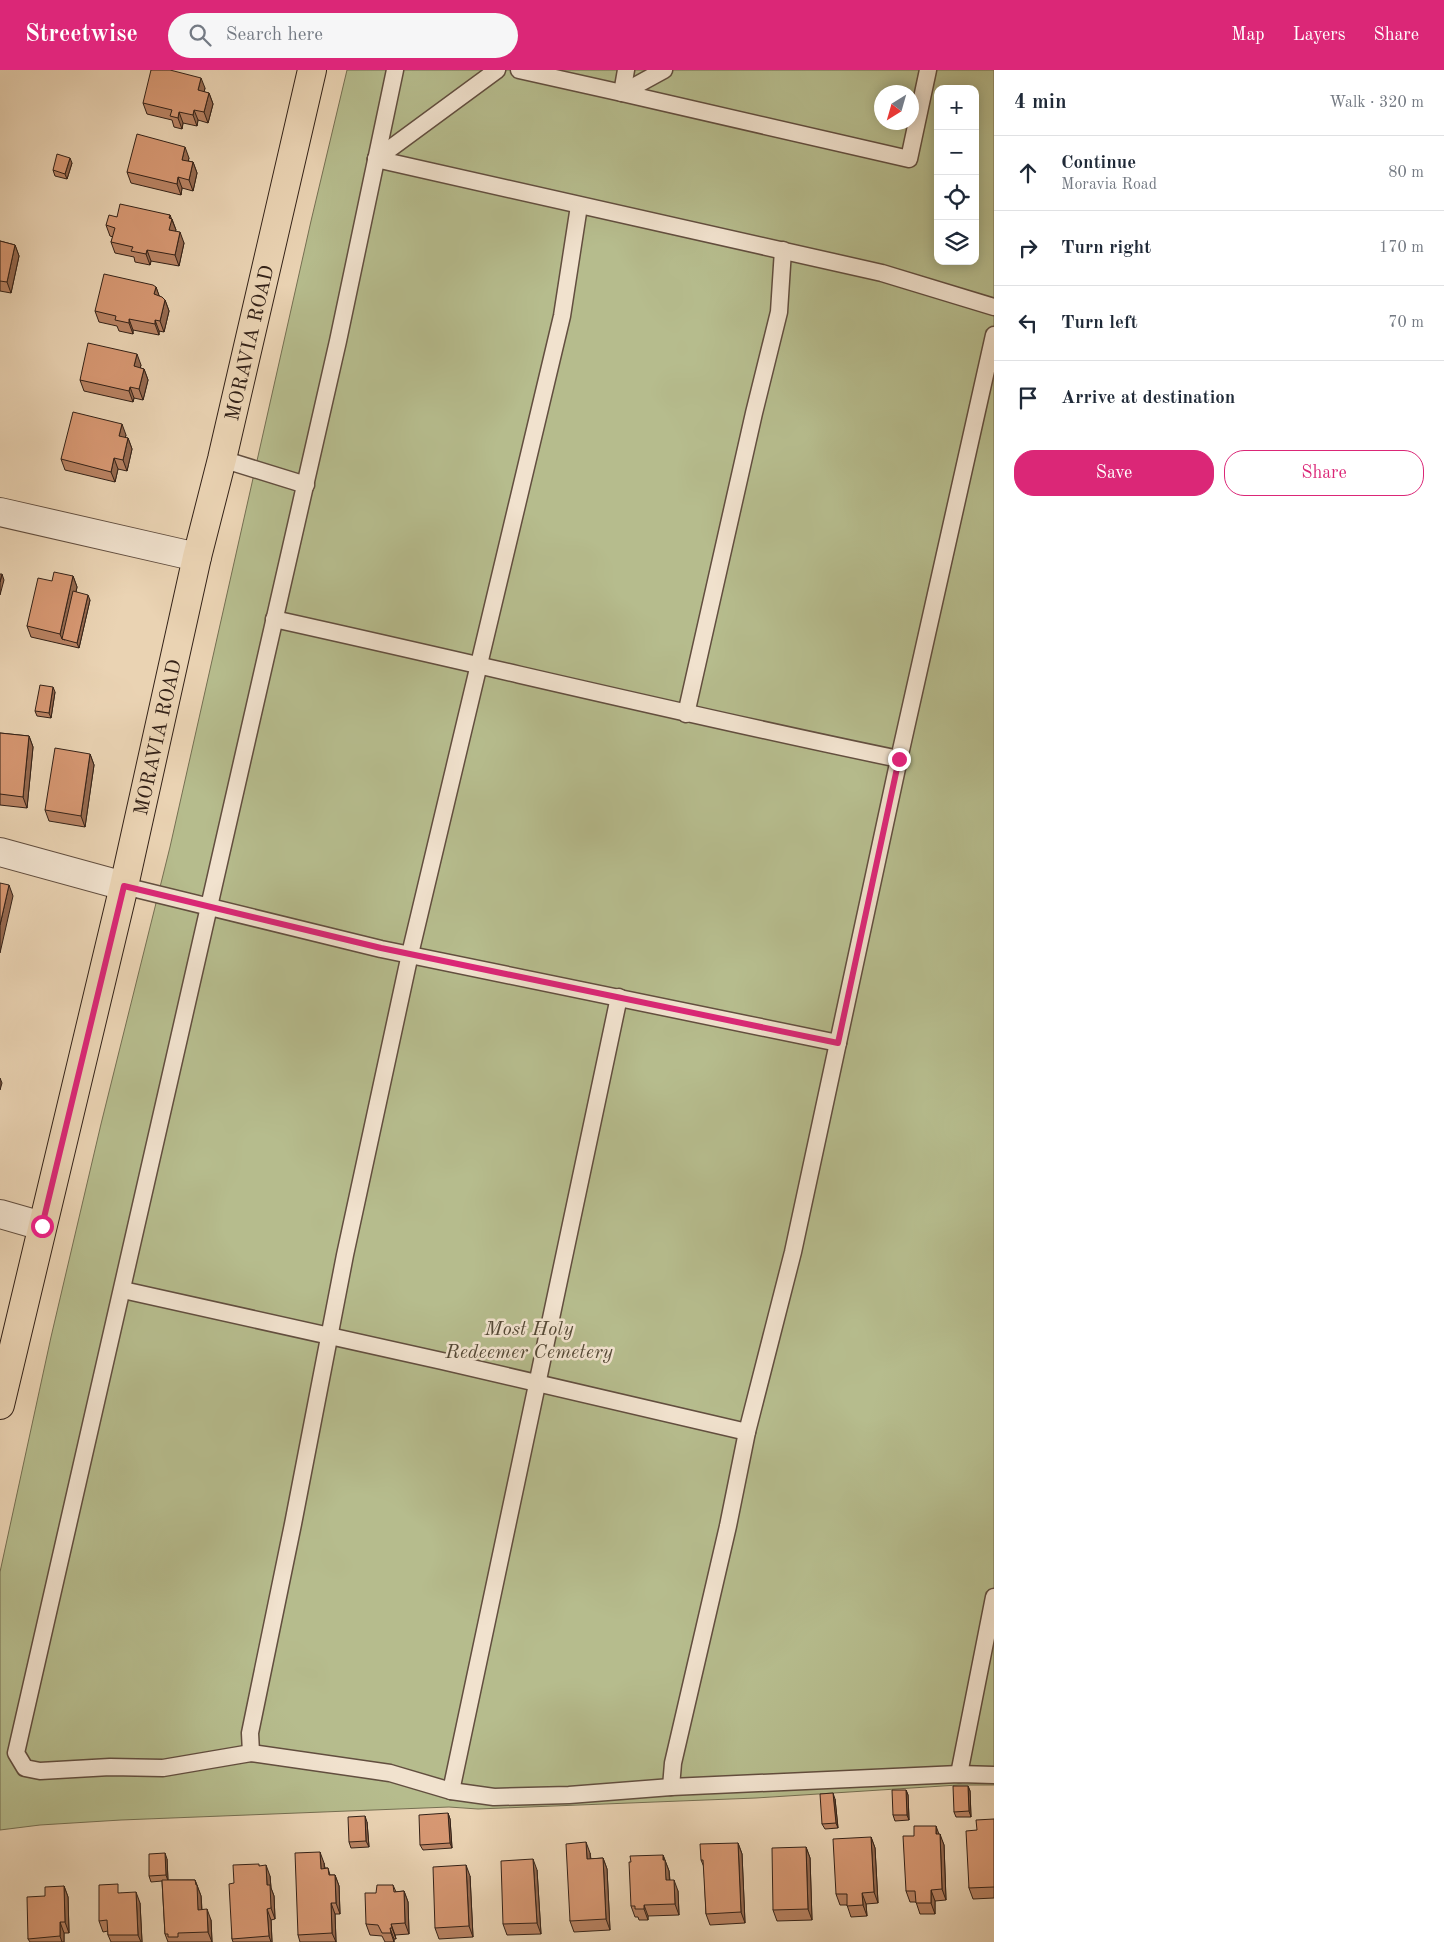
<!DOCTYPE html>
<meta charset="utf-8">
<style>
:root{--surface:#fff;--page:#f6f6f7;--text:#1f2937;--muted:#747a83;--line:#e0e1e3;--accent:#db2777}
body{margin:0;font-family:"Old Standard TT",serif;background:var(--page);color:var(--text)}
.controls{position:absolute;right:15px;top:15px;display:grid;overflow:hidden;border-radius:10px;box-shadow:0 2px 12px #0003}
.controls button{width:45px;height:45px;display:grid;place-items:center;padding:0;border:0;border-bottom:1px solid var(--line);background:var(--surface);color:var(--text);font:25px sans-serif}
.compass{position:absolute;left:874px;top:15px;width:45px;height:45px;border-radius:50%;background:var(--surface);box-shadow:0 2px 12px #0003;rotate:217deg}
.stop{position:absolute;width:15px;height:15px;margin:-11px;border:4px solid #db2777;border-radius:50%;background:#fff}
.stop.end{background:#db2777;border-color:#fff;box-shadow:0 1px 5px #0008}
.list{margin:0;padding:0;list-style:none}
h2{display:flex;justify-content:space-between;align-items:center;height:65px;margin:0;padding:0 20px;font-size:21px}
h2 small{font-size:16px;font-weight:400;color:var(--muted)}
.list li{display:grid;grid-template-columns:32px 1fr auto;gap:15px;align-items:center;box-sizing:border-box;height:75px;padding:0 20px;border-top:1px solid var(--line)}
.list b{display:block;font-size:19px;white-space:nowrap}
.list p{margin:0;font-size:16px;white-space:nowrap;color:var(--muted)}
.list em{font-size:16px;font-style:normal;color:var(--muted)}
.actions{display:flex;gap:10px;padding:15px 20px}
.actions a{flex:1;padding:11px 0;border:1px solid var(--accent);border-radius:20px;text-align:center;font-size:18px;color:var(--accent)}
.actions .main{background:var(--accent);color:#fff}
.icon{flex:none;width:28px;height:28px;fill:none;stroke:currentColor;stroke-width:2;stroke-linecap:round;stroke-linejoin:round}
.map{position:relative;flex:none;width:994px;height:1872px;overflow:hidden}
header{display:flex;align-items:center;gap:30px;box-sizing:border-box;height:70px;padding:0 25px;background:var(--accent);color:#fff}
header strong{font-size:24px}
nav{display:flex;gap:28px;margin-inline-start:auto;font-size:18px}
.search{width:350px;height:45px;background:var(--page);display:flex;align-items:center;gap:12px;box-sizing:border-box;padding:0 18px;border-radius:28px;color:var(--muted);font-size:19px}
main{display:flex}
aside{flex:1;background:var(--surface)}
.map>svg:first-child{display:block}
.green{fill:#b6bc8d;stroke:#756f52;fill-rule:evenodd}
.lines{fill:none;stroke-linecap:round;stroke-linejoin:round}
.lane-casing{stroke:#624e3f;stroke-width:19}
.street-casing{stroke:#624e3f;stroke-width:30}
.primary-casing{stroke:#342218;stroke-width:30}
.lane{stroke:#f1e2ce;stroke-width:16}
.street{stroke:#f1e2ce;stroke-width:28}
.primary{stroke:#ead3b3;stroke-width:28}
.wall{fill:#b98363;stroke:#342218}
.shaded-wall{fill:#966a50;stroke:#342218}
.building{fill:#d79873;stroke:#342218}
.route{stroke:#db2777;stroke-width:6}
.labels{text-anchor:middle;stroke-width:5;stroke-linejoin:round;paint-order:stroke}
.street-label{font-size:20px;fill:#342218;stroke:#f1e2ce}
.park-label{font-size:20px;font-style:italic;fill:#544835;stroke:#f1e2ce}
</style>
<header>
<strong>Streetwise</strong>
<div class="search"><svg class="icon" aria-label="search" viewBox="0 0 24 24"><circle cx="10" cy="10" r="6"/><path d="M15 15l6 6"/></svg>Search here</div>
<nav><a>Map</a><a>Layers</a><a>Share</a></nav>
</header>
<main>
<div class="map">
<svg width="994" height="1872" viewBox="0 0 994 1872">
<rect width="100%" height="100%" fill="#ead3b3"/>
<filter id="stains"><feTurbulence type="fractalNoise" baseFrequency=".004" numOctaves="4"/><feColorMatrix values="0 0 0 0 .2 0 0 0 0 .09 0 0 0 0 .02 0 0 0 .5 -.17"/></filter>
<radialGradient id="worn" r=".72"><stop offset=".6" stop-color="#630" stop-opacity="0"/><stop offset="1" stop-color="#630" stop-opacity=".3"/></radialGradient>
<path class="green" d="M347,0H994V1715H958L756,1728L478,1739L449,1737L121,1750L40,1755L0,1760V1502L51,1267L101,1054L170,777L311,151ZM938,19H975V191H938ZM882,22H912V52H882Z"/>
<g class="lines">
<defs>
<g id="lane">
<polyline points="395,0 338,271 16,1683 25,1698 40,1701 110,1697 163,1698 251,1683 390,1703 451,1721 494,1727 569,1725 671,1717 959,1704 994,1705"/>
<polyline points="519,0 622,23 664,0"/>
<polyline points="626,0 622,23 909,89 928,0"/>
<polyline points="376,89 882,203 994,237"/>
<polyline points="376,89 497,0"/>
<polyline points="222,389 306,415"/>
<path d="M274,549C483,595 690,646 899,689"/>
<polyline points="686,644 754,343 779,242 783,180"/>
<polyline points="124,816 381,879 838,973"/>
<polyline points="123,1220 442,1291 747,1362"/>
<polyline points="251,1683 250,1663 293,1454 345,1185 410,884 562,246 579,136"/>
<polyline points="959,1704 994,1527"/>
<polyline points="671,1717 673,1693 728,1456 747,1362 793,1182 899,689 994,265"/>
<polyline points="451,1721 619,927"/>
</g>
<g id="street">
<polyline points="0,442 197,487"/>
<polyline points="0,782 124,816"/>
<polyline points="0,1144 42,1156"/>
</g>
<g id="primary">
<path id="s1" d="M0,1335L124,816L197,487L222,389L312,0"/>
</g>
</defs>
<use href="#lane" class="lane-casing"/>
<use href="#street" class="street-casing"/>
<use href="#primary" class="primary-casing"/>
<use href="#lane" class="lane"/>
<use href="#street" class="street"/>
<use href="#primary" class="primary"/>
</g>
<g class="wall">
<polygon points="205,18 204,22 209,23 213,34 208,53 198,50 197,56 183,53 182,59 174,57 172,50 147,44 143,33"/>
<polygon points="189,88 188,91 193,92 197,103 193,121 182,118 181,125 131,113 127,102"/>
<polygon points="72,93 67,109 55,106 53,100"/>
<polygon points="170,145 171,149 172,149 176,160 175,161 184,173 179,196 151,191 150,195 135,192 134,187 115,183 111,172 113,167 110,166 106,155 117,147"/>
<polygon points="0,171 15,175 19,186 11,223 0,221"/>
<polygon points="156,217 159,226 165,230 169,241 164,262 159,261 159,265 133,260 133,264 119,261 117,256 99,252 95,241"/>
<polygon points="141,295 140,298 144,299 148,310 143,330 134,328 133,332 84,321 80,310"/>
<polygon points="126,365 125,368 128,368 132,379 127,401 118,399 115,412 65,400 61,389"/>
<polygon points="73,506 77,517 76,522 90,530 79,578 31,567 27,556 52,511"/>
<polygon points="55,622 51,648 37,646 35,641"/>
<polygon points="0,663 29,666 33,677 27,738 0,735"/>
<polygon points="90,684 94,695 85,757 49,751 45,740"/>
<polygon points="968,1716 970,1721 971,1747 956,1747 954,1742"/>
<polygon points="906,1720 908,1725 909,1750 895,1751 893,1745"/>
<polygon points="835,1729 838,1758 825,1759 822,1754"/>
<polygon points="448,1743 450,1749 452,1778 423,1780 420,1775"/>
<polygon points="994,1749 994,1828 973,1829 969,1818 977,1760"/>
<polygon points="367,1752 369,1777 351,1778 349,1772"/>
<polygon points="939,1764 944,1775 946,1830 935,1831 935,1844 920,1844 916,1832 910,1832 906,1821"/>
<polygon points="871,1767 875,1778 878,1833 866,1834 867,1846 851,1847 847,1835 840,1835 836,1824"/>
<polygon points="738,1773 742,1784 745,1853 710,1855 706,1844 704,1797 701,1790"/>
<polygon points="806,1777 810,1788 812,1850 777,1851 773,1840"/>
<polygon points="590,1783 591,1789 603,1788 607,1799 610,1860 574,1862 570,1851"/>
<polygon points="663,1785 669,1801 670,1810 678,1821 679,1845 648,1846 648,1850 639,1850 638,1847 635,1847 631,1836"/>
<polygon points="167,1789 168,1810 195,1810 201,1826 202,1839 211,1850 212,1872 168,1872 165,1864 162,1811 151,1812 149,1806"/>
<polygon points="324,1793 325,1798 328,1798 330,1805 335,1805 339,1816 340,1844 335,1844 336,1872 300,1872 298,1865"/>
<polygon points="260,1796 270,1806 271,1818 274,1826 275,1849 271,1850 272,1872 233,1872 232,1869 234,1813"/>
<polygon points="537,1800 541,1864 507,1865 503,1854"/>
<polygon points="470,1806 473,1867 439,1869 435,1858"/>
<polygon points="393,1815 396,1822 404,1821 408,1832 409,1864 395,1865 396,1869 394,1869 394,1872 385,1872 382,1866 370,1865 366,1854 376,1823"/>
<polygon points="64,1816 68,1827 69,1863 64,1863 64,1872 30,1872 28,1869 45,1826"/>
<polygon points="121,1823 140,1833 142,1872 111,1872 108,1865 108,1861 103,1862 99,1851"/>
</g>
<g class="shaded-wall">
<polygon points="201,8 205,18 202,31 198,20"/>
<polygon points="209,23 213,34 208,53 204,42"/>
<polygon points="194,40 198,50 197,56 193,45"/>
<polygon points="179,42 183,53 182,59 178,48"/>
<polygon points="185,77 189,88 186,101 182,90"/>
<polygon points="70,88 72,93 67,109 65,104"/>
<polygon points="193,92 197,103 193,121 189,110"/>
<polygon points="178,107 182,118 181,125 177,114"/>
<polygon points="170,145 176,160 173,171 169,160 169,148"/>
<polygon points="180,162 184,173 179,196 175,185"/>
<polygon points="15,175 19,186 11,223 7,212"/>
<polygon points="147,180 151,191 150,195 146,184"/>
<polygon points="156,217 160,228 154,224"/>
<polygon points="165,230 169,241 164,262 160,251"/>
<polygon points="129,249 133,260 133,264 129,253"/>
<polygon points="155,250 159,261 159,265 155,254"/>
<polygon points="137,284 141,295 138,307 134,296"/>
<polygon points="144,299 148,310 143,330 139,319"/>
<polygon points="130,317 134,328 133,332 129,321"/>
<polygon points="122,354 126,365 123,377 119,366"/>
<polygon points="128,368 132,379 127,401 123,390"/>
<polygon points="114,388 118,399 115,412 111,402"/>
<polygon points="2,504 4,510 0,525 0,512"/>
<polygon points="73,506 77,517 65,570 62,569 60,564"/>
<polygon points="88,525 90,530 79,578 77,573"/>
<polygon points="53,617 55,622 51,648 49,643"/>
<polygon points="29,666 33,677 27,738 23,727"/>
<polygon points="90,684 94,695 85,757 81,746"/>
<polygon points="9,815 13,826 0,883 0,855"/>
<polygon points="0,1008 2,1013 0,1020"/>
<polygon points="968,1716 970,1721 971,1747 969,1741"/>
<polygon points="906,1720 908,1725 909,1750 907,1745"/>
<polygon points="833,1723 835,1729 838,1758 836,1753"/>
<polygon points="448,1743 450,1749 452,1778 450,1773"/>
<polygon points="365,1746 367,1752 369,1777 366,1771"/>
<polygon points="936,1756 940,1767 936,1764"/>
<polygon points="940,1764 944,1775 946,1830 942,1819"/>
<polygon points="871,1767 875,1778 878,1833 874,1822"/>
<polygon points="586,1772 590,1783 591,1800 587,1789"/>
<polygon points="738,1773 742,1784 745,1853 741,1842"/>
<polygon points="806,1777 810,1788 812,1850 808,1839"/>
<polygon points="320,1782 324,1793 325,1809 321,1799"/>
<polygon points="165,1783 167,1789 168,1811 166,1805"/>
<polygon points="663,1785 669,1801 670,1821 666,1810"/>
<polygon points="603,1788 607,1799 610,1860 606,1849"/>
<polygon points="533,1789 537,1800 541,1864 537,1853"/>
<polygon points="266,1795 270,1806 271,1818 274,1826 275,1849 271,1838 267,1815"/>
<polygon points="466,1795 470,1806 473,1867 469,1856"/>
<polygon points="335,1805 339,1816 340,1844 336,1833"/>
<polygon points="195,1810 201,1826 202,1850 198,1840"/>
<polygon points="674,1810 678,1821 679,1845 675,1834"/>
<polygon points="64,1816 68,1827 69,1863 65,1852"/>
<polygon points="931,1820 935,1831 935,1844 931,1833"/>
<polygon points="404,1821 408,1832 409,1864 405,1853"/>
<polygon points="136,1822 140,1833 142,1872 141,1872 138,1865"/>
<polygon points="862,1823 866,1834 867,1846 863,1835"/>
<polygon points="331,1833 335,1844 336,1872 332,1863"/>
<polygon points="644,1835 648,1846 648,1850 644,1839"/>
<polygon points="207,1839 211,1850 212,1872 208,1862"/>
<polygon points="267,1839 271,1850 272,1872 271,1872 269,1866"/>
<polygon points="60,1852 64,1863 64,1872 62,1872 60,1866"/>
<polygon points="391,1854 395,1865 396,1869 392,1858"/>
<polygon points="390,1858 394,1869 394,1872 391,1863"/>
</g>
<g class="building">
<polygon points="151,0 170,0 201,8 198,20 209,23 204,42 194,40 193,45 179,42 178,48 170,46 172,40 143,33"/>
<polygon points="137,64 185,77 182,90 193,92 189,110 178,107 177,114 127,102"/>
<polygon points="57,84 70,88 65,104 53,100"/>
<polygon points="120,134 170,145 169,148 172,149 169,160 180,162 175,185 147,180 146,184 131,181 133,177 111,172 115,158 106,155 109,145 117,147"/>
<polygon points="0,171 15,175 7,212 0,211"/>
<polygon points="104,204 153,215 156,217 154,224 162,227 165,230 160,251 155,250 155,254 129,249 129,253 115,250 116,246 95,241"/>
<polygon points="88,273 137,284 134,296 144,299 139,319 130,317 129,321 80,310"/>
<polygon points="73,342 122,354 119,366 128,368 123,390 114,388 111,402 61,389"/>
<polygon points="54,502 73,506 60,564 27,556 38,508 52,511"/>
<polygon points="0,504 2,504 0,512"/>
<polygon points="73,521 88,525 77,573 62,569"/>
<polygon points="40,615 53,617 49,643 35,641"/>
<polygon points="0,663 29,666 23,727 0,724"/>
<polygon points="55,678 90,684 81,746 45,740"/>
<polygon points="0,813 9,815 0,855"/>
<polygon points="953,1716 968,1716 969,1741 954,1742"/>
<polygon points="892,1720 906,1720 907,1745 893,1745"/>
<polygon points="833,1723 836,1753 822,1754 820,1724"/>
<polygon points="448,1743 450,1773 420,1775 419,1745"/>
<polygon points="365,1746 366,1771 349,1772 348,1747"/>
<polygon points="994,1749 994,1817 969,1818 966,1761 977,1760 976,1750"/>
<polygon points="914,1756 936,1756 936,1764 940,1764 942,1819 931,1820 931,1833 916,1833 915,1821 906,1821 903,1766 914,1766"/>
<polygon points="871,1767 874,1822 862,1823 863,1835 847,1836 847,1824 836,1824 833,1769"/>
<polygon points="586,1772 587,1789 603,1788 606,1849 570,1851 566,1774"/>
<polygon points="738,1773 741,1842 706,1844 703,1790 701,1790 700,1774"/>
<polygon points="806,1777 808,1839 773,1840 772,1778"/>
<polygon points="320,1782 321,1799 328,1798 329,1805 335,1805 336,1833 331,1833 332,1863 298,1865 295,1783"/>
<polygon points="165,1783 166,1805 149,1806 149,1784"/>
<polygon points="663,1785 663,1790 665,1790 666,1810 674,1810 675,1834 644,1835 644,1839 635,1839 635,1836 631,1836 629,1792 631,1792 630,1786"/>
<polygon points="533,1789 537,1853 503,1854 501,1791"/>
<polygon points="259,1794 259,1796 266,1795 267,1815 270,1815 271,1838 267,1839 269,1866 232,1869 229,1814 234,1813 233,1795"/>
<polygon points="466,1795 469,1856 435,1858 433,1797"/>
<polygon points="162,1810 195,1810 196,1815 197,1815 198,1840 207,1839 208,1862 178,1863 178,1867 168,1867 168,1864 165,1864"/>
<polygon points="118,1814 118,1823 136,1822 138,1865 108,1865 107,1850 99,1851 99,1815"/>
<polygon points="377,1815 393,1815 394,1822 404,1821 405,1853 391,1854 392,1858 390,1858 391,1863 382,1863 378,1855 366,1854 365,1823 376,1823"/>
<polygon points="64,1816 65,1852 60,1852 60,1866 28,1869 27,1827 45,1826 45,1817"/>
</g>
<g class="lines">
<polyline class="route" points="42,1156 124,816 381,878 838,973 899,689"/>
</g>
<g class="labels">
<g class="street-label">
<text dy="7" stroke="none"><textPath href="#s1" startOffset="1091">MORAVIA ROAD</textPath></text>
<text dy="7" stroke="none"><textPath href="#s1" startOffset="686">MORAVIA ROAD</textPath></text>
</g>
<g class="park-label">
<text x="529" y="1265">Most Holy<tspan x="529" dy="23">Redeemer Cemetery</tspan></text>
</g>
</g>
<rect width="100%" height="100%" filter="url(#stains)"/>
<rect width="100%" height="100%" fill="url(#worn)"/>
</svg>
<div class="controls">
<button>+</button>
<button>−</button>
<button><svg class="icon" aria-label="locate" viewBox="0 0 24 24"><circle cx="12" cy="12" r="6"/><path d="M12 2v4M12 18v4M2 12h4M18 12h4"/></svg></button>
<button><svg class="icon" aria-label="layers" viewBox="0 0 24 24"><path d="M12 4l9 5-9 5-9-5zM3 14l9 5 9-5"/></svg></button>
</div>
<svg class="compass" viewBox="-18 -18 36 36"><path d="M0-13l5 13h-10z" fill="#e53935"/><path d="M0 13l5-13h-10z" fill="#747a83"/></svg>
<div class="stop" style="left:42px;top:1156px"></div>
<div class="stop end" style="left:899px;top:689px"></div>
</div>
<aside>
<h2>4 min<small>Walk · 320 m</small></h2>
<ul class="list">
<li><svg class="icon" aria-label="ahead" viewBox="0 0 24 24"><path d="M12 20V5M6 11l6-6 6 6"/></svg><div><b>Continue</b><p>Moravia Road</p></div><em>80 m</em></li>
<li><svg class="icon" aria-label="right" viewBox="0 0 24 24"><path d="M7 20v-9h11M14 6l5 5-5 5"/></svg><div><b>Turn right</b></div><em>170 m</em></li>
<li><svg class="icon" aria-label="left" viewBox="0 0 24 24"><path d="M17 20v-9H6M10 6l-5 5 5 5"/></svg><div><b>Turn left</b></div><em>70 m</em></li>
<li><svg class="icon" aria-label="arrive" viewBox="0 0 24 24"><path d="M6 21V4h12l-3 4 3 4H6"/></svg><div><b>Arrive at destination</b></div></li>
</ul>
<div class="actions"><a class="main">Save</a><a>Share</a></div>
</aside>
</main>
